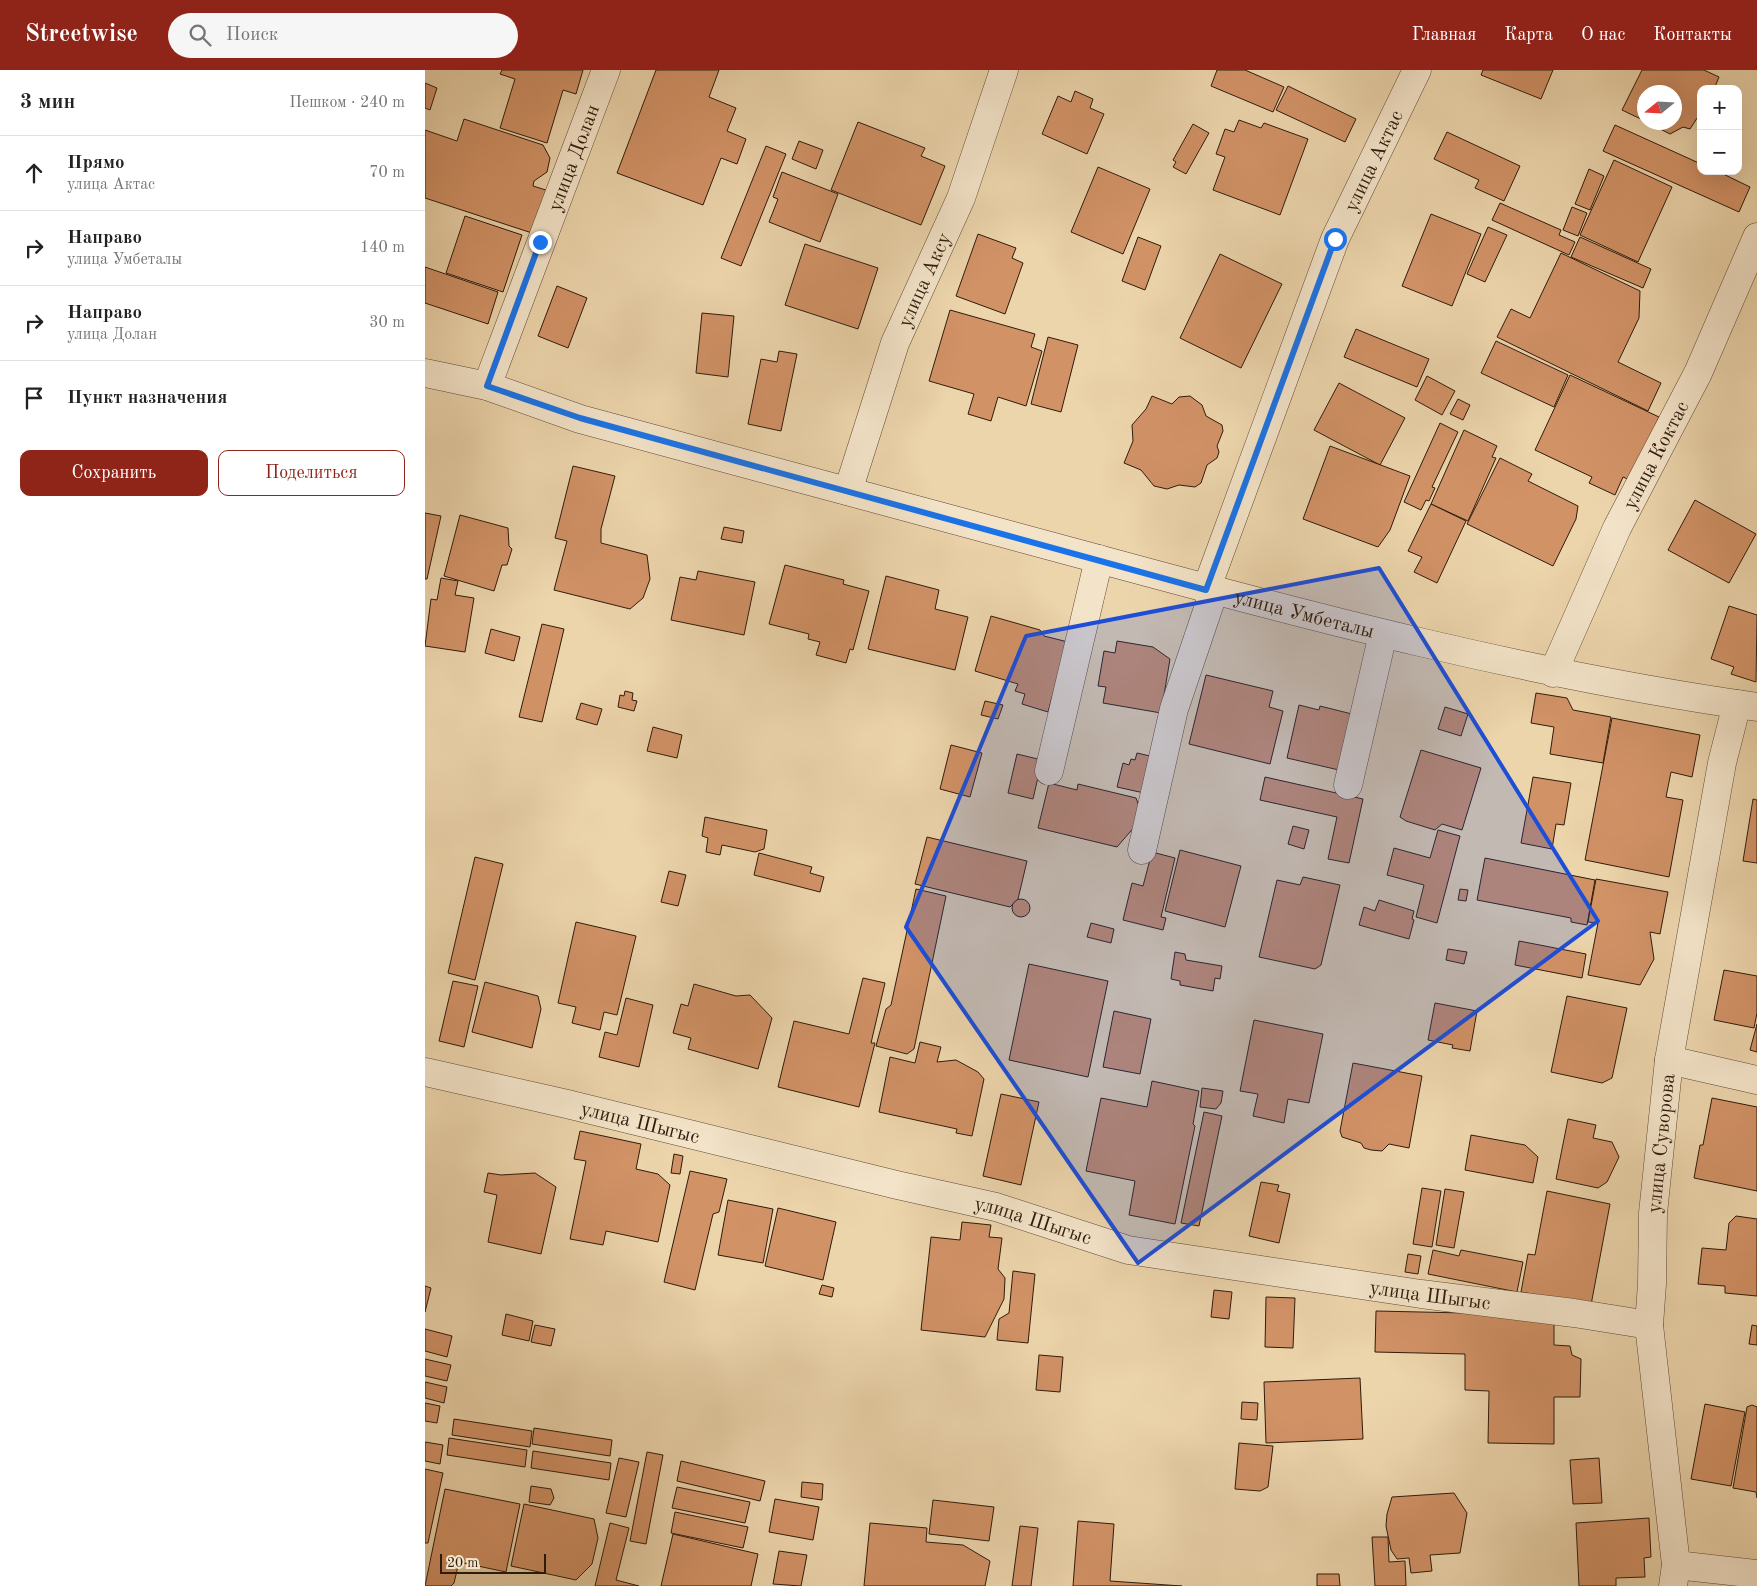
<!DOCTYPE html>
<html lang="ru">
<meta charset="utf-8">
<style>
:root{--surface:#fff;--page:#f6f6f6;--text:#222;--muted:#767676;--line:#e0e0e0;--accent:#8f2418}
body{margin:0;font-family:"Old Standard TT",serif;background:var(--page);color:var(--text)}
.controls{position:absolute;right:15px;top:15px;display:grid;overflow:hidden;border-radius:10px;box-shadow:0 5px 20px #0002}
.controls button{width:45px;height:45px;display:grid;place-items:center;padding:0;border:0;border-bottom:1px solid var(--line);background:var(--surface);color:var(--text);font:25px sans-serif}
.compass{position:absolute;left:1212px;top:15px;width:45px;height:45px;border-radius:50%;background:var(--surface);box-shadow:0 5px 20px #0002;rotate:252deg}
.scale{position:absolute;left:15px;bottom:12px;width:106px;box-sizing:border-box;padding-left:5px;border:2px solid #2f1b0c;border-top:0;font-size:14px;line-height:18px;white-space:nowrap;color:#2f1b0c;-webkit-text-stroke:4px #f3e3c8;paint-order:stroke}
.stop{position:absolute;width:15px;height:15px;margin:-11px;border:4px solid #1a73e8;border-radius:50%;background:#fff}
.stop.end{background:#1a73e8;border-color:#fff;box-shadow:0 1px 5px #0008}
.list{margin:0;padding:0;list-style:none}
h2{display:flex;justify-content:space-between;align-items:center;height:65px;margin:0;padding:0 20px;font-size:21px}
h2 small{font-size:16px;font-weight:400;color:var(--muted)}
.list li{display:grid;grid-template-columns:32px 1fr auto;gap:15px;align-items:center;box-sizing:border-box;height:75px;padding:0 20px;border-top:1px solid var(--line)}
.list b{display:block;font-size:19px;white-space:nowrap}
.list p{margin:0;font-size:16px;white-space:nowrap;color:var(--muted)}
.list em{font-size:16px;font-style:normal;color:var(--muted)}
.actions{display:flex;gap:10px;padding:15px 20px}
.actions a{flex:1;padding:11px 0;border:1px solid var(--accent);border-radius:10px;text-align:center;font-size:18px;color:var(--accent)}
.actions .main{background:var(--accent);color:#fff}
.icon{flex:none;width:28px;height:28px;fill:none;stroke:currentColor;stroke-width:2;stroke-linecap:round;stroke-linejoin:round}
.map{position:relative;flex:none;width:1332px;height:1516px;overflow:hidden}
header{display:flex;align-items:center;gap:30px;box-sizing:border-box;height:70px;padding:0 25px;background:var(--accent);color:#fff}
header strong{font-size:24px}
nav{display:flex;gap:28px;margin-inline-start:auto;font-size:18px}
.search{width:350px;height:45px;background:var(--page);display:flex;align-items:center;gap:12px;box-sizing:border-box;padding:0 18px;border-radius:28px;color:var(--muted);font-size:19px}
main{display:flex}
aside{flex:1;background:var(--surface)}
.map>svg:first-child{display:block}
.building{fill:#d19266;stroke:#2f1b0c}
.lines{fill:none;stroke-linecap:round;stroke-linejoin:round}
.minor-casing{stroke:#5e4934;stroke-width:29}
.minor{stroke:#f3e3c8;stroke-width:28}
.route{stroke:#1a73e8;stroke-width:6}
.marked{fill:#1d4ed8;fill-opacity:0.2;stroke:#1d4ed8;stroke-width:4;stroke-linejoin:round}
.labels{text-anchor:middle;stroke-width:5;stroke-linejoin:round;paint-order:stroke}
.street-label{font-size:20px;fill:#2f1b0c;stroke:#f3e3c8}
</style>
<header>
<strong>Streetwise</strong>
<div class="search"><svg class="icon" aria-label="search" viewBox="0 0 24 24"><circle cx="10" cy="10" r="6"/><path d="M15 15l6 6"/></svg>Поиск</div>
<nav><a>Главная</a><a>Карта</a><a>О нас</a><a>Контакты</a></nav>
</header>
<main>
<aside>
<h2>3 мин<small>Пешком · 240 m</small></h2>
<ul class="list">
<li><svg class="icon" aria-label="ahead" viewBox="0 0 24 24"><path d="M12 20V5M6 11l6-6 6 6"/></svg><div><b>Прямо</b><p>улица Актас</p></div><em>70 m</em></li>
<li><svg class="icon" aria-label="right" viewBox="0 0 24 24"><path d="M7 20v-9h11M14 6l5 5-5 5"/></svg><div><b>Направо</b><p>улица Умбеталы</p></div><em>140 m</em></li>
<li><svg class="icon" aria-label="right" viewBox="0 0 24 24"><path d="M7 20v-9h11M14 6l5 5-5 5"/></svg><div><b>Направо</b><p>улица Долан</p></div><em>30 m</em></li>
<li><svg class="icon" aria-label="arrive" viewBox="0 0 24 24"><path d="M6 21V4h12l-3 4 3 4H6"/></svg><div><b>Пункт назначения</b></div></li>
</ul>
<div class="actions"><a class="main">Сохранить</a><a>Поделиться</a></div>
</aside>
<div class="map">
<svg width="1332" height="1516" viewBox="0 0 1332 1516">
<rect width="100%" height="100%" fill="#ecd4ab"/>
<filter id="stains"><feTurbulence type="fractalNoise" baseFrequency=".004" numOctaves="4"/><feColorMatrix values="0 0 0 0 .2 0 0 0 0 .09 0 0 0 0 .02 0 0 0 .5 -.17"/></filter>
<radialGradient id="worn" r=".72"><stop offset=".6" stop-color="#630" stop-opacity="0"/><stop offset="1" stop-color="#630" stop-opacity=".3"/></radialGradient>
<g class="building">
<polygon points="77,0 158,0 151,24 138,20 122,73 75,58 90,9 75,4"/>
<polygon points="231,0 294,0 284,27 311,38 302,61 321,69 312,94 296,88 278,135 192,103"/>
<polygon points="792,0 820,0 859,17 848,42 786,16"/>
<polygon points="1058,0 1128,0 1116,29 1056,5"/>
<polygon points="1217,0 1279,0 1294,7 1289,19 1276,19 1276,42 1265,59 1258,57 1245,64 1222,52 1250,52 1250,22 1220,22 1220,51 1197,40"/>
<polygon points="0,13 12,18 5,40 0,38"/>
<polygon points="863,16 931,49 920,72 851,40"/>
<polygon points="650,21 668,29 665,38 679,44 662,84 617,64 633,26 646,32"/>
<polygon points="39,49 118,75 125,88 122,102 109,111 108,116 124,121 110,164 0,128 0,60 32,71"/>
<polygon points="814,50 836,58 839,53 883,69 855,145 788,120 800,87 791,84 800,59 809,62"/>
<polygon points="433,52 500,78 496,86 520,96 496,155 406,120"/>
<polygon points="768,54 784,63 761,104 748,97 751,92 748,90"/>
<polygon points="1190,55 1276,94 1276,101 1292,101 1325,117 1314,142 1178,81"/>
<polygon points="1022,62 1095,96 1079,131 1050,118 1054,110 1009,89"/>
<polygon points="374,71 398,80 391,99 367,89"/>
<polygon points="341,76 361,84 316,196 296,188"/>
<polygon points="1189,90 1247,117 1213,192 1155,165"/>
<polygon points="673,97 725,119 698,184 646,162"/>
<polygon points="1164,99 1179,106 1165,140 1150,134"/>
<polygon points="357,102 413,124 395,172 344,152 353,129 348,127"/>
<polygon points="1075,133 1136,160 1134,165 1150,172 1144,185 1067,150"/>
<polygon points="1147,137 1162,143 1153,166 1138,160"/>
<polygon points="1006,144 1056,164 1027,236 977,216"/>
<polygon points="40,146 97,165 78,222 21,203"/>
<polygon points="1063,157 1082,165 1060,212 1042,204"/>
<polygon points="553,164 591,178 587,188 598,193 580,244 531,226"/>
<polygon points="713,167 736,176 720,220 697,211"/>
<polygon points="1155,167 1226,199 1218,218 1146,187"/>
<polygon points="380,174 453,198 433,259 360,235"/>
<polygon points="1136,183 1215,221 1214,248 1193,292 1236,313 1223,341 1072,267 1086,239 1105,248"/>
<polygon points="795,184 857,214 816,298 755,268"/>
<polygon points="0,197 73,222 63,254 0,233"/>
<polygon points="132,216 162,228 143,278 113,266"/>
<polygon points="525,240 610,264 606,277 617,281 601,336 573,327 566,351 543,344 549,324 504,311"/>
<polygon points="277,243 309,246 303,307 271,303"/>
<polygon points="931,259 1004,289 992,317 919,287"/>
<polygon points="623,267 653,275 636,342 606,334"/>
<polygon points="1071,271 1143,305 1129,337 1056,303"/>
<polygon points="354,281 372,284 356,361 323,354 336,289 352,292"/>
<polygon points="1145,305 1234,347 1205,410 1198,407 1190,425 1164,413 1167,407 1110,380"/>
<polygon points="1002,306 1030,321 1017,345 990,330"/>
<polygon points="914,313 980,348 955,395 889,360"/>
<polygon points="727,326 747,334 754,327 765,326 777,335 781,346 797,355 798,361 792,376 794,382 792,388 782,395 776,413 770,417 754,415 742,419 729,416 716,400 699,393 708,371 707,355 721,339"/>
<polygon points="1033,329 1045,335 1038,350 1025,344"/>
<polygon points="1015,353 1033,362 1007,417 1010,418 1004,431 1001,430 996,440 979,432"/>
<polygon points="1039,360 1072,376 1067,387 1071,388 1043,451 1006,434"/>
<polygon points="905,376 985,406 965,460 953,477 878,449"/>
<polygon points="1075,388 1107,404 1103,411 1153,436 1151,449 1128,496 1042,454"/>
<polygon points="148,396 190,406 176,459 176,473 222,485 225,509 218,528 205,539 129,520 142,471 130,468"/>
<polygon points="1270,430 1331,464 1304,513 1243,480"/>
<polygon points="1006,434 1041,451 1012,513 989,502 997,487 983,481"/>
<polygon points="0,443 16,446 2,509 0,509"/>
<polygon points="35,445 83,458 84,476 87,479 82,495 77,495 69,521 19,506"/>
<polygon points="299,457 319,461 317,473 296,469"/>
<polygon points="360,495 419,510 418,514 444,521 428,580 425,579 421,593 391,585 395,572 383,569 384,564 344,554"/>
<polygon points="273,501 330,512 319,565 246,550 255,507 271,510"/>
<polygon points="461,506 514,520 510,539 543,547 530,600 443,579"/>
<polygon points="16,508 33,511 30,525 49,528 40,582 0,576 6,529 12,530"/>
<polygon points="1304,536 1332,545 1331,612 1306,604 1309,597 1286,589"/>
<polygon points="566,546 615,560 619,566 643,572 631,625 627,627 623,642 597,634 600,624 590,621 593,614 550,601"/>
<polygon points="117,554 139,559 117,652 94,647"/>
<polygon points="66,559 95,567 89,591 60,583"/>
<polygon points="692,571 728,577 745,589 736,643 678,633 681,617 673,616 679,581 690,583"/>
<polygon points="781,605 848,621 844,637 858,641 845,694 764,674"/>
<polygon points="200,621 208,623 207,630 212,631 209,641 193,637 195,625 199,626"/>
<polygon points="1111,623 1142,628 1148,640 1186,647 1178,693 1125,684 1129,657 1106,653"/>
<polygon points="560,631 578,635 573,649 556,645"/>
<polygon points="156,633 177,639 172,655 151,649"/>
<polygon points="874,635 894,640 895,636 927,644 914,700 862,688"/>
<polygon points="1020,637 1043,644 1036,666 1013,659"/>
<polygon points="1187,648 1275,665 1267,707 1246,702 1241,727 1258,730 1244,807 1160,790"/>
<polygon points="228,657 257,665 252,688 222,681"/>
<polygon points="526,675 557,683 545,727 515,719"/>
<polygon points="996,680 1056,698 1037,760 1017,754 1010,760 981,751 975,747"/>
<polygon points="712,683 725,686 719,723 692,717 698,693 704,695 706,689 710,690"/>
<polygon points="592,684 617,690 608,729 583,723"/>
<polygon points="840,707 938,729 924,793 903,789 912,747 835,730"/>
<polygon points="1108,707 1146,713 1139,755 1131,754 1127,779 1096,773"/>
<polygon points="624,713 652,720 653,714 711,728 718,747 692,777 613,758"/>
<polygon points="1328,729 1332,730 1332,793 1318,791"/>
<polygon points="280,747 342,760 339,779 330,782 297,775 295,785 281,782 283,768 277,766"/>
<polygon points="868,756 884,760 879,779 863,774"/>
<polygon points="1013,760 1035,766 1012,853 991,847 999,815 962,805 969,778 1005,788"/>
<polygon points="502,767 602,791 593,829 585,837 490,814"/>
<polygon points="755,780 816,796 800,857 740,841"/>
<polygon points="727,782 750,788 736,847 741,848 738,860 698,850 707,813 718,816"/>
<polygon points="334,783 387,797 385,803 399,807 395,822 329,805"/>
<polygon points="50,787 78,794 50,910 23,903"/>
<polygon points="1060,788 1170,810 1162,855 1146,852 1146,848 1052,830"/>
<polygon points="244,801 261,805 253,836 236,832"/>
<polygon points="878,807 915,815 896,895 890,899 834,887 852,810 875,815"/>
<polygon points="1171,809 1243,822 1235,864 1225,862 1229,889 1215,915 1163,905 1173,853 1163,852"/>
<polygon points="491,819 521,826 489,979 482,984 451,976 461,939 466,935"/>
<polygon points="1035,819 1043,820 1041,831 1033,830"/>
<circle cx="596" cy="838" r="9"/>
<polygon points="954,830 989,841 987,849 989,850 984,869 934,855 939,837 950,841"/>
<polygon points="151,852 211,866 192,945 179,942 175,960 147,953 151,937 133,933"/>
<polygon points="666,853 689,859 686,873 662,867"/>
<polygon points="1094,871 1161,884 1157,908 1090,895"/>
<polygon points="1023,879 1042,882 1039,894 1021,890"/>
<polygon points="750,882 760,884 761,890 797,896 795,909 790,908 788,921 755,915 755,911 746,909"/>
<polygon points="604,894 683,911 663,1007 584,990"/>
<polygon points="1299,900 1332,906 1332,943 1329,958 1289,950"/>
<polygon points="438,908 460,913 446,973 450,973 434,1037 353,1017 369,951 424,964"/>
<polygon points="28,911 53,916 39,977 14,971"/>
<polygon points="60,912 113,926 116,939 107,978 47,962"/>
<polygon points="269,914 311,926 325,925 347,948 333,999 263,979 266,968 248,963 256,934 263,936"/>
<polygon points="1142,926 1202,938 1187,1008 1177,1013 1126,1002"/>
<polygon points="201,928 228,935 214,997 174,987 180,962 192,965"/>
<polygon points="1010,933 1052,941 1045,981 1027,978 1028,975 1003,970"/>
<polygon points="689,941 726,949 715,1004 678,997"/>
<polygon points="829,950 898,964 884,1033 863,1029 859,1053 828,1046 833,1024 815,1021"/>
<polygon points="1332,954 1332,982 1325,980"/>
<polygon points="495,972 516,977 512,992 531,990 553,1002 559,1009 547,1066 531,1063 532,1059 454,1042 465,987 490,993"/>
<polygon points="928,993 997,1006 984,1078 964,1074 957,1081 946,1080 939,1078 936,1073 917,1067 915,1061"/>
<polygon points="727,1011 774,1021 768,1054 770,1056 750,1154 704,1145 710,1111 661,1101 676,1028 722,1037"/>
<polygon points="777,1018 798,1021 796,1033 791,1039 775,1037"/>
<polygon points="576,1024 614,1032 596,1115 558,1106"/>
<polygon points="1287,1028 1332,1037 1332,1121 1269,1108 1275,1075 1278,1075"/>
<polygon points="779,1042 797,1046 774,1156 756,1153"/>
<polygon points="1143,1049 1171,1055 1168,1068 1187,1072 1194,1087 1182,1112 1173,1118 1131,1109"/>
<polygon points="155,1061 216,1074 211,1099 233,1104 245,1115 233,1172 181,1161 178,1175 145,1169 161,1091 149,1089"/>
<polygon points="1046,1065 1100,1075 1113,1087 1108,1113 1040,1100"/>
<polygon points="249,1084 258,1086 255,1104 246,1103"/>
<polygon points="265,1101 302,1109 294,1142 288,1144 270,1220 239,1212"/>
<polygon points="63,1103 76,1105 110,1103 131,1117 116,1184 63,1172 72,1125 59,1122"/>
<polygon points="836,1112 854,1115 852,1121 865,1124 854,1173 824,1166"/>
<polygon points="997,1118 1016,1121 1007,1177 988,1174"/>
<polygon points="1020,1119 1039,1122 1029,1178 1011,1175"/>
<polygon points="1122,1121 1185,1134 1166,1235 1096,1222 1103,1184 1110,1185"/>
<polygon points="303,1130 348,1139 338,1193 293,1185"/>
<polygon points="353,1138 411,1152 398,1210 340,1196"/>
<polygon points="1311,1146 1332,1149 1332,1226 1300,1223 1300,1216 1273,1214 1277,1178 1301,1180 1304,1153"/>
<polygon points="537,1152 566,1155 564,1167 577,1168 573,1199 580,1208 579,1229 560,1267 496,1260 506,1167 535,1170"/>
<polygon points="1008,1180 1034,1186 1036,1180 1098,1192 1092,1222 1003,1204"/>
<polygon points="983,1184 996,1186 993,1204 980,1202"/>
<polygon points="588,1201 610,1204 603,1273 572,1270 574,1249 584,1243"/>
<polygon points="397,1215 409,1218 407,1227 394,1224"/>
<polygon points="0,1216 6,1218 0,1242"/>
<polygon points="789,1220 807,1222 804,1249 786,1247"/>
<polygon points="841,1227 870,1228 868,1278 840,1277"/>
<polygon points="951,1241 1129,1245 1129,1275 1145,1276 1147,1285 1156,1289 1155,1327 1129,1327 1129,1374 1063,1373 1064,1321 1040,1320 1040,1284 950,1282"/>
<polygon points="81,1244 108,1251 104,1271 77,1265"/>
<polygon points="110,1255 130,1259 126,1276 106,1272"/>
<polygon points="1327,1255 1332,1256 1332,1275 1324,1274"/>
<polygon points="0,1259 27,1266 22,1287 0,1281"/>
<polygon points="614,1285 638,1287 635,1322 611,1320"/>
<polygon points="0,1289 26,1295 22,1311 0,1306"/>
<polygon points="935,1308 938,1369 841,1373 839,1312"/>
<polygon points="0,1312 22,1317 19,1333 0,1328"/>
<polygon points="817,1332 833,1333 832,1350 816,1349"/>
<polygon points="0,1333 15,1336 12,1353 0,1351"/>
<polygon points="1280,1334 1320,1342 1306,1416 1266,1409"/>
<polygon points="1327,1335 1332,1337 1332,1428 1331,1422 1308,1418 1322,1337"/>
<polygon points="29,1349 107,1361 105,1377 27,1365"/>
<polygon points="109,1358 187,1370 185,1386 107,1374"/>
<polygon points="24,1368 102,1380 100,1397 22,1385"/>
<polygon points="0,1372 18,1375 15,1394 0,1391"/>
<polygon points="814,1373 848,1376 843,1417 835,1421 810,1419"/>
<polygon points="108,1381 186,1393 184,1410 106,1398"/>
<polygon points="222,1382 238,1385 221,1474 205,1471"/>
<polygon points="194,1388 214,1392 201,1447 181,1443"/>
<polygon points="1174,1388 1177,1433 1148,1434 1145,1390"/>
<polygon points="256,1391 340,1411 335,1431 252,1411"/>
<polygon points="0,1399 18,1403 3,1473 0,1473"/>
<polygon points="377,1412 398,1414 397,1430 376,1427"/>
<polygon points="106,1416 126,1419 129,1428 125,1435 104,1432"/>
<polygon points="252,1417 325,1432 320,1453 247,1438"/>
<polygon points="20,1419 95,1434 81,1502 34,1492 29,1513 26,1516 0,1516"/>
<polygon points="1029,1423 1042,1443 1035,1483 1005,1485 1007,1501 986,1503 984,1488 972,1489 966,1480 961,1456 962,1444 967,1427"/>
<polygon points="350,1429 394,1437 388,1470 344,1462"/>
<polygon points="508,1430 569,1437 564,1471 504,1464"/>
<polygon points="99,1434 169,1449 173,1468 167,1494 151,1510 86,1496"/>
<polygon points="250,1442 323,1457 318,1478 246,1463"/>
<polygon points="1224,1448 1226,1487 1219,1488 1220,1507 1191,1508 1191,1516 1154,1516 1151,1453"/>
<polygon points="653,1451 689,1454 685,1511 757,1516 648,1516"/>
<polygon points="185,1453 204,1458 191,1510 214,1516 170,1516"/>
<polygon points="445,1453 502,1458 501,1472 538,1475 565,1491 560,1516 439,1516"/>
<polygon points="595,1456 613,1458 606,1516 587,1516"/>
<polygon points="248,1464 333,1484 326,1516 236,1516"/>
<polygon points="947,1467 963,1467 964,1492 980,1491 981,1516 950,1516"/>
<polygon points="354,1481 382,1485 376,1516 348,1514"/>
<polygon points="892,1504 914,1504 915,1516 892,1516"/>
</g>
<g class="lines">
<defs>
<g id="minor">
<path id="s1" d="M0,303L62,316L155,349C325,395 496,441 666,487C886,547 1106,605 1332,637"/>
<path id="s2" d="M62,316L181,0"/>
<path id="s3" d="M423,421L470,273L536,128L579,0"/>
<path id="s4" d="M781,520L910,169L992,0"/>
<path id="s5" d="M1128,603L1192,458L1273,303L1332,167"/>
<polyline points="624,701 674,489"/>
<polyline points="923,715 958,564"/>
<polyline points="717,780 749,639 789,521"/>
<polyline points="1244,990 1332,1010"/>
<path id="s6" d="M0,1002L142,1034L472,1115L571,1137L703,1180L996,1224L1149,1243L1224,1255"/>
<polyline points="1251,1495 1332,1504"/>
<path id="s7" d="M1248,1516L1251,1495L1224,1255L1227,1214L1228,1143L1244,990L1297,693L1312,634"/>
</g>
</defs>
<use href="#minor" class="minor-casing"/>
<use href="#minor" class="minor"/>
</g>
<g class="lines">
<polyline class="route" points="115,172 62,316 155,348 781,520 910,169"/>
</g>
<path class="marked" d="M954,498L1173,851L713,1193L481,857L601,566Z"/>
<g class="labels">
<g class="street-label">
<text dy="7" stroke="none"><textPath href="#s2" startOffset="244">улица Долан</textPath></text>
<text dy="7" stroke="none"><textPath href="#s4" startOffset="461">улица Актас</textPath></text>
<text dy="7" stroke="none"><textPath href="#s3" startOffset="225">улица Аксу</textPath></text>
<text dy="7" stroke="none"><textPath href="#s5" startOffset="241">улица Коктас</textPath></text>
<text dy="7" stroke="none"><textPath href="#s1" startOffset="912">улица Умбеталы</textPath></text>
<text dy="7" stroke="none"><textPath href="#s6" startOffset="221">улица Шыгыс</textPath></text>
<text dy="7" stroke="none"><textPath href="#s7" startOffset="445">улица Суворова</textPath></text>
<text dy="7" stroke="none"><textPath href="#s6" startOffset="626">улица Шыгыс</textPath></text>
<text dy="7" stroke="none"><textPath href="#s6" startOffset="1031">улица Шыгыс</textPath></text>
</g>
</g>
<rect width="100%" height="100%" filter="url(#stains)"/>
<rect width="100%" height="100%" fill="url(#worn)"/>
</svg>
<div class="controls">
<button>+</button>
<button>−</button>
</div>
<svg class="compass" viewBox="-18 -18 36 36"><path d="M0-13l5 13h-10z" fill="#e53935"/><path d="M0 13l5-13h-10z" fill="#767676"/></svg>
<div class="scale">20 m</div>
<div class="stop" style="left:910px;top:169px"></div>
<div class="stop end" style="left:115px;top:172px"></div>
</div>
</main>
